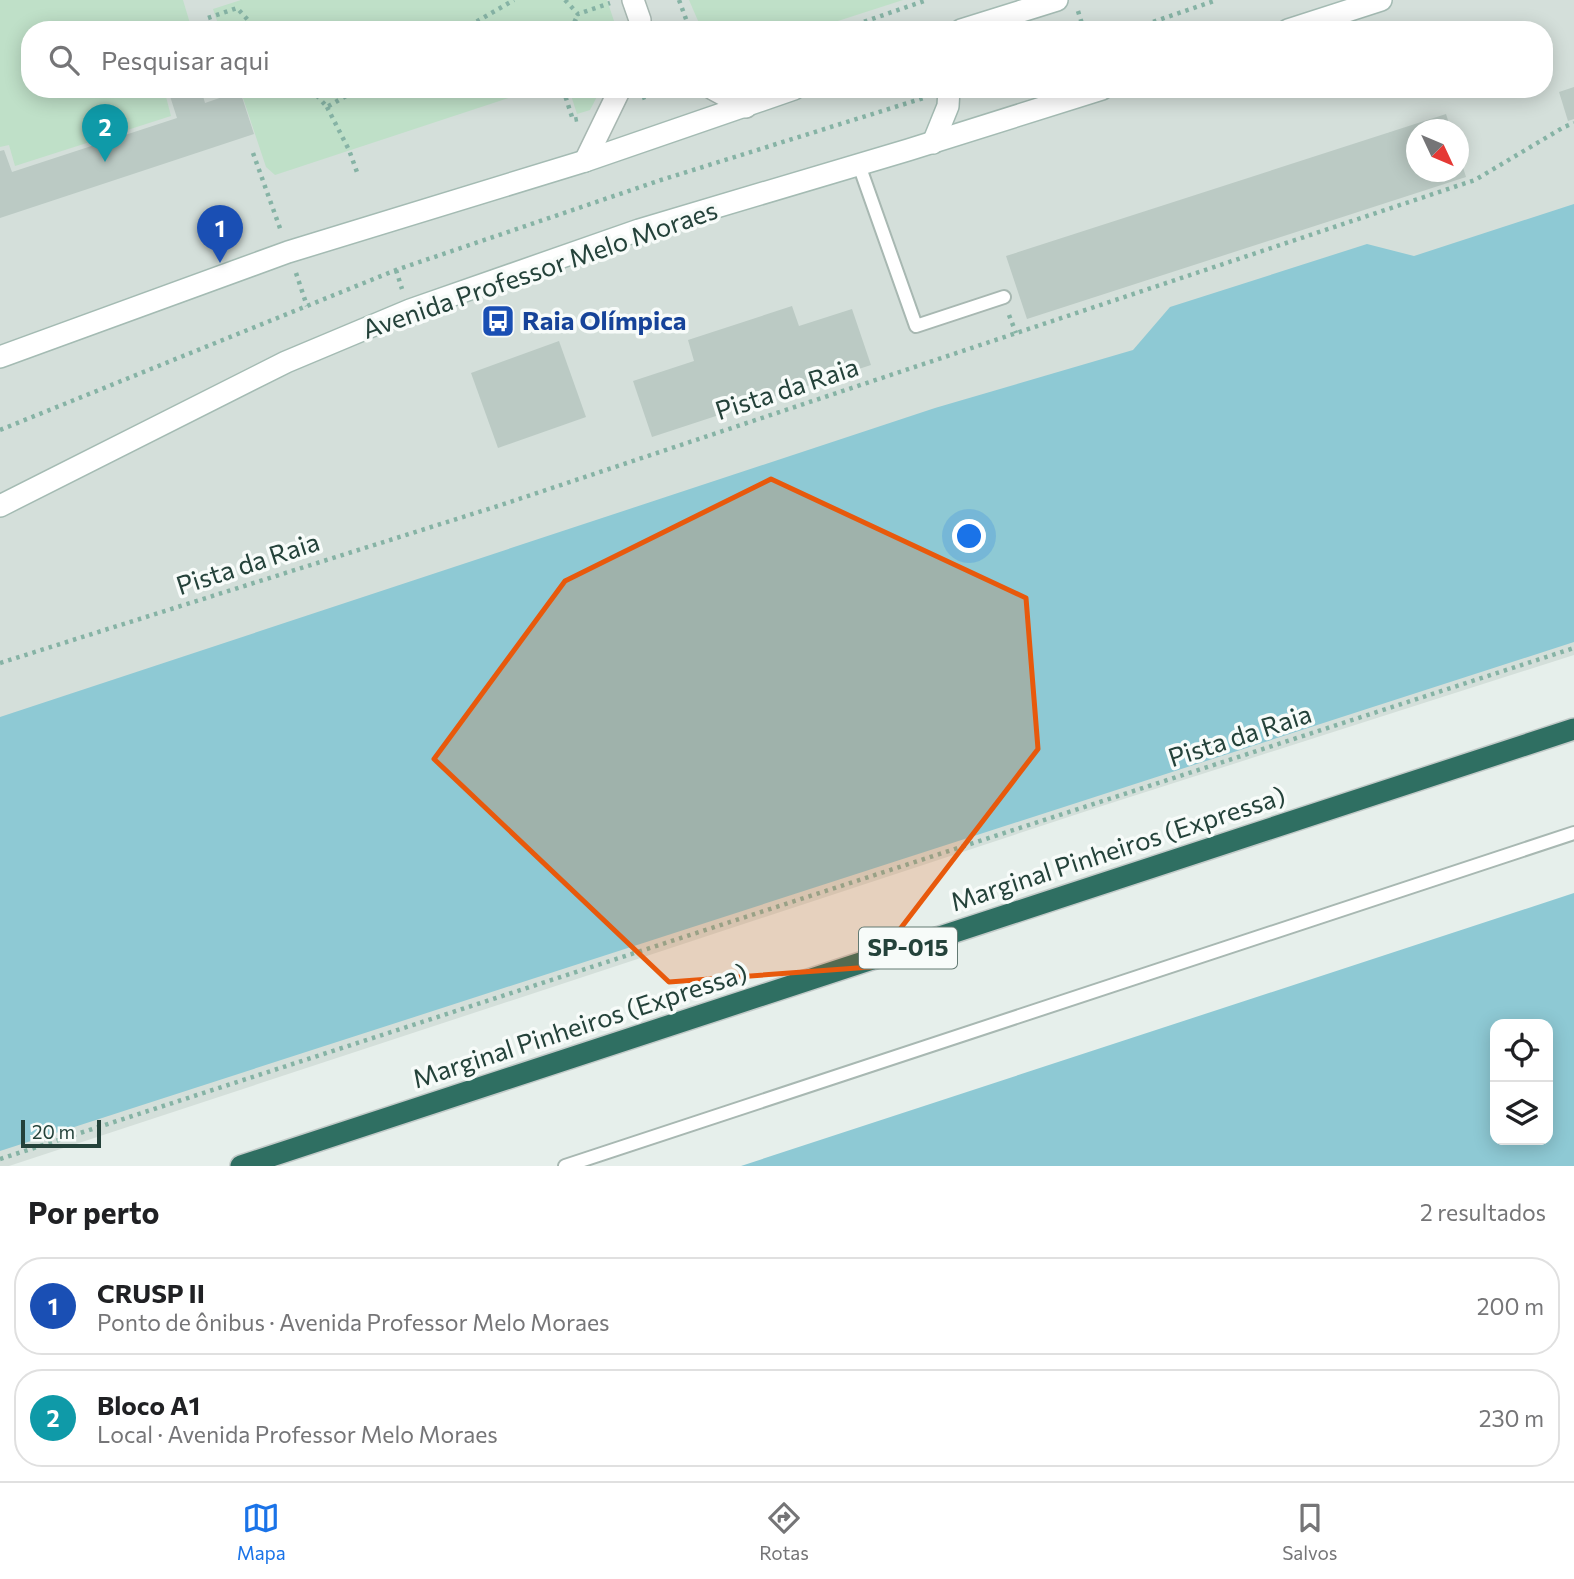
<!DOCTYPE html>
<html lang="pt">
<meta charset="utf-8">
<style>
:root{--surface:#fff;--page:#f6f6f6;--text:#202124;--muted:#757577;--line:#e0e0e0;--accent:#1a73e8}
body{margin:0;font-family:Commissioner,sans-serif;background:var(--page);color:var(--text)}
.controls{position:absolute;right:21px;bottom:21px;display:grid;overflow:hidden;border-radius:14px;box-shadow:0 4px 18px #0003}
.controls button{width:63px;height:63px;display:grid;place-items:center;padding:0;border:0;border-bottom:2px solid var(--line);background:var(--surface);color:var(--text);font:35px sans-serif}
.compass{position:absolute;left:1406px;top:119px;width:63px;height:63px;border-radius:50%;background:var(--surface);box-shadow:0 4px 18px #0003;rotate:134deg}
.scale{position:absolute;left:21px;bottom:18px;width:80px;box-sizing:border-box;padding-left:7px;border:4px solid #24423a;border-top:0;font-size:19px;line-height:24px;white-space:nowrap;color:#24423a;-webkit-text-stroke:5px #f7fbf9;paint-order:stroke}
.you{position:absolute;left:970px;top:537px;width:24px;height:24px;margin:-18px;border:5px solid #fff;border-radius:50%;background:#1a73e8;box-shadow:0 0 0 10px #1a73e833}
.badge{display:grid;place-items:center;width:46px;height:46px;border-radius:50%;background:var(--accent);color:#fff;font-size:23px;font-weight:700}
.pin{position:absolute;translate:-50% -58px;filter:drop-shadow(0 2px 4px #0008)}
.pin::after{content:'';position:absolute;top:37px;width:24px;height:21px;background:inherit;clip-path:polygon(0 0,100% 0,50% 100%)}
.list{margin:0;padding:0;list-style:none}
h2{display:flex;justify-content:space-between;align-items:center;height:91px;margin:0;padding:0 28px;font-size:30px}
h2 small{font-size:23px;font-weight:400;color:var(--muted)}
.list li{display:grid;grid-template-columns:46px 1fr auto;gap:21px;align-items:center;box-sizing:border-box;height:98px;margin:0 14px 14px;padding:0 14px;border:2px solid var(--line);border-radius:28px}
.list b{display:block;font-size:26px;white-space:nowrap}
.list p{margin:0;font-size:23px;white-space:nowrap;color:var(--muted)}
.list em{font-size:23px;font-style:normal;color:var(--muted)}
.icon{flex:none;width:38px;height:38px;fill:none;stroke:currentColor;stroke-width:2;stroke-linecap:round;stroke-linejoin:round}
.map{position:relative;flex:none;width:1574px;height:1166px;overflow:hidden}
.search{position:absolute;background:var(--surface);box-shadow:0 4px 18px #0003;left:21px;right:21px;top:21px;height:77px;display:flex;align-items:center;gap:18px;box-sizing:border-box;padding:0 24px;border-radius:28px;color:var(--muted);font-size:26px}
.sheet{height:315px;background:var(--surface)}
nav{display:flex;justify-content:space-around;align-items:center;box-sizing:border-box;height:98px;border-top:2px solid var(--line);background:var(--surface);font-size:19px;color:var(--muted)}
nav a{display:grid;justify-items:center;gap:4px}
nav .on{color:var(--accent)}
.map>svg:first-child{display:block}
.built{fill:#d4dfda;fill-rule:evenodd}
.green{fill:#bfe0c8}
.water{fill:#8ec9d4;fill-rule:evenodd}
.building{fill:#bbcac4}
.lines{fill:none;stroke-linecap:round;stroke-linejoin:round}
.lane-casing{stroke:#a8b8b2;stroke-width:16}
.street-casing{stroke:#a8b8b2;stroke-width:24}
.secondary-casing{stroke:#a4bbb3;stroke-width:24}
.highway-casing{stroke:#c2cac8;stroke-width:24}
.path{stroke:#86b3a5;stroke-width:4.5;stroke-dasharray:3.5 5;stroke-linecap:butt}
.lane{stroke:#fff;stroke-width:12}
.street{stroke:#fff;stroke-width:21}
.secondary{stroke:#fff;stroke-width:21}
.highway{stroke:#2f6f62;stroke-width:21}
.marked{fill:#e8590c;fill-opacity:0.2;stroke:#e8590c;stroke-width:5;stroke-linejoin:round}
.labels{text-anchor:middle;stroke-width:7;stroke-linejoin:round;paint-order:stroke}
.shield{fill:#f7fbf9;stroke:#637a73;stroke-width:2}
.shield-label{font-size:24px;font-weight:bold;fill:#24423a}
.street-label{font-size:26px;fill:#24423a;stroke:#f7fbf9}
.transit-label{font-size:26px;font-weight:bold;fill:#164399;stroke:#f7fbf9;text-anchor:start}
</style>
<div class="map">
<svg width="1574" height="1166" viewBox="0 0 1574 1166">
<rect width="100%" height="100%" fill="#e6efeb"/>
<path class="built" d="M0,0H1574V655L1102,806L9,1166H0ZM30,30H1544V89H30ZM1416,130H1458V172H1416Z"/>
<g class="green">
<polygon points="0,0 183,0 192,30 30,30 30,89 164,89 171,116 15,166 9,145 0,147"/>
<polygon points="241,0 607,0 617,30 220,30 213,9"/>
<polygon points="689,0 903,0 810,30 702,30"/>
<polygon points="240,89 536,89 275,175 266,167"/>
<polygon points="569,89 601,89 590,110 577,114"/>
</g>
<g class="water">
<polygon points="1574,204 1574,642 0,1151 0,717 935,408 1133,350 1170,307 1367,244 1414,256"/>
<path d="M1574,893V1166H741ZM1495,1024H1548V1140H1495Z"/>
</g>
<g class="building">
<polygon points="1574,87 1574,119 1568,121 1559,92"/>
<polygon points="179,89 201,89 205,103 240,91 254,134 0,218 0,151 4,150 12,172 177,118 169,93"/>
<polygon points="1446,114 1451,130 1416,130 1416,172 1458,172 1459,155 1466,177 1027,319 1006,256"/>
<polygon points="792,306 799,326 852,309 871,365 652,437 633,381 694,361 688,340"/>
<polygon points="559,341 586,417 498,448 471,373"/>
</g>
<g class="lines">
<defs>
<g id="lane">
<polyline points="859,165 916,326 1004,297"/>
<polyline points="565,1166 1574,833"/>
</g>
<g id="street">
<polyline points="633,0 640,20 639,30"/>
<polyline points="713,89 746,107"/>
<polyline points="585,161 620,89"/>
</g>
<g id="secondary">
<polyline points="961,30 1057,0"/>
<polyline points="1288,30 1381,0"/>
<polyline points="933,143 948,106 949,89"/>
<polyline points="0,357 288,252 585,161 794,89"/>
<polyline points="0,506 286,362 410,310 639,230 908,150 1102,89"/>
</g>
<polyline id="highway" points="241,1166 1574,729"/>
</defs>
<use href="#lane" class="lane-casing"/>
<use href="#street" class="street-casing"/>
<use href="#secondary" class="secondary-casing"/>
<use href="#highway" class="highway-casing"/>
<g class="path">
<polyline points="565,0 578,14 610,3"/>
<polyline points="679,0 690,30"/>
<polyline points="1078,11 1084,30"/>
<polyline points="208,18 237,8 257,30"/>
<polyline points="462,30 514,0"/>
<polyline points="571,30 578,14"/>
<polyline points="840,30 927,0"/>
<polyline points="1129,30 1217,0"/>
<polyline points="311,89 327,107 358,89"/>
<polyline points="563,89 573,120 578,119"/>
<polyline points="642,98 670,89"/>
<polyline points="327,107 349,150 358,175"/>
<polyline points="253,153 281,231"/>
<polyline points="396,270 402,289"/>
<polyline points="296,273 307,306"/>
<polyline points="1009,315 1016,333"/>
<polyline points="0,430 396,270 661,180 927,97"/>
<polyline points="0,663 501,505 1475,180 1564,127 1574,123"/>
<polyline points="0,1159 1574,648"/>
</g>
<use href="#lane" class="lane"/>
<use href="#street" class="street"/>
<use href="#secondary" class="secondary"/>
<use href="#highway" class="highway"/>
</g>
<path class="marked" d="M771,479L1026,598L1038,749L871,967L669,982L434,759L565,581Z"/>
<defs>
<symbol id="bus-square" viewBox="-11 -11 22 22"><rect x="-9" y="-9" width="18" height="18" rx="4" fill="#1a4fb4" stroke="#f7fbf9"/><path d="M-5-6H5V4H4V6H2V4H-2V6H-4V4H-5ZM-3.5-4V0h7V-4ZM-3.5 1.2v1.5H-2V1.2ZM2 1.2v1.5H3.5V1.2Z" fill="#fff"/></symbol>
</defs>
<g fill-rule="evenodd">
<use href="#bus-square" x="479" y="302" width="38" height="38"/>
</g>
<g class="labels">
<rect class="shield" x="859" y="927.5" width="98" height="41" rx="5"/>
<g class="shield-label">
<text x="908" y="956">SP-015</text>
</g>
<g class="street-label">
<text transform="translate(540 270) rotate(-19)" y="9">Avenida Professor Melo Moraes</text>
<text transform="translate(787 389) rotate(-18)" y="9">Pista da Raia</text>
<text transform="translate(248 564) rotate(-18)" y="9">Pista da Raia</text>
<text transform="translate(1240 736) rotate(-18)" y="9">Pista da Raia</text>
<text transform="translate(1118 849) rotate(-18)" y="9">Marginal Pinheiros (Expressa)</text>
<text transform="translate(580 1026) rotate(-18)" y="9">Marginal Pinheiros (Expressa)</text>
</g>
<g class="transit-label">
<text x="522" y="330">Raia Olímpica</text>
</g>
</g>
</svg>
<div class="controls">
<button><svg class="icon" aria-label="locate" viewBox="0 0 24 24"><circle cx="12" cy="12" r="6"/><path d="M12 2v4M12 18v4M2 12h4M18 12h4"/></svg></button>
<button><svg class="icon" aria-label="layers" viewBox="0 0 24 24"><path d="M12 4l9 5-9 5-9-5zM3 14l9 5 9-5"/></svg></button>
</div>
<svg class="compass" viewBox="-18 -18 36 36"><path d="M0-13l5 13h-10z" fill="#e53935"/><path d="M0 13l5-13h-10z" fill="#757577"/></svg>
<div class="scale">20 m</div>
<div class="you"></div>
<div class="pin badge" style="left:220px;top:263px;background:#1a4fb4">1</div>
<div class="pin badge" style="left:105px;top:162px;background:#0f9aa8">2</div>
<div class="search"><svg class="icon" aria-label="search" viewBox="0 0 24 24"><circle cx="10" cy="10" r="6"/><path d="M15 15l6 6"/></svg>Pesquisar aqui</div>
</div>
<section class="sheet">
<h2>Por perto<small>2 resultados</small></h2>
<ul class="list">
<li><span class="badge" style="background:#1a4fb4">1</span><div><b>CRUSP II</b><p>Ponto de ônibus · Avenida Professor Melo Moraes</p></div><em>200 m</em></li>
<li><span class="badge" style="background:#0f9aa8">2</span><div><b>Bloco A1</b><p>Local · Avenida Professor Melo Moraes</p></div><em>230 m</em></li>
</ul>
</section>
<nav>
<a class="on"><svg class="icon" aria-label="map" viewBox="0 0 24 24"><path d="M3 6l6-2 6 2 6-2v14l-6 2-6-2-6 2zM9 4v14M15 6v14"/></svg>Mapa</a>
<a><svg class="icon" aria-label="directions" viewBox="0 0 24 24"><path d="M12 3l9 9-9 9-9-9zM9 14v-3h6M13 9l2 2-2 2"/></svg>Rotas</a>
<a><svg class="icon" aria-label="saved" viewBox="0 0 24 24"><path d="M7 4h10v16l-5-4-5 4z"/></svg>Salvos</a>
</nav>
